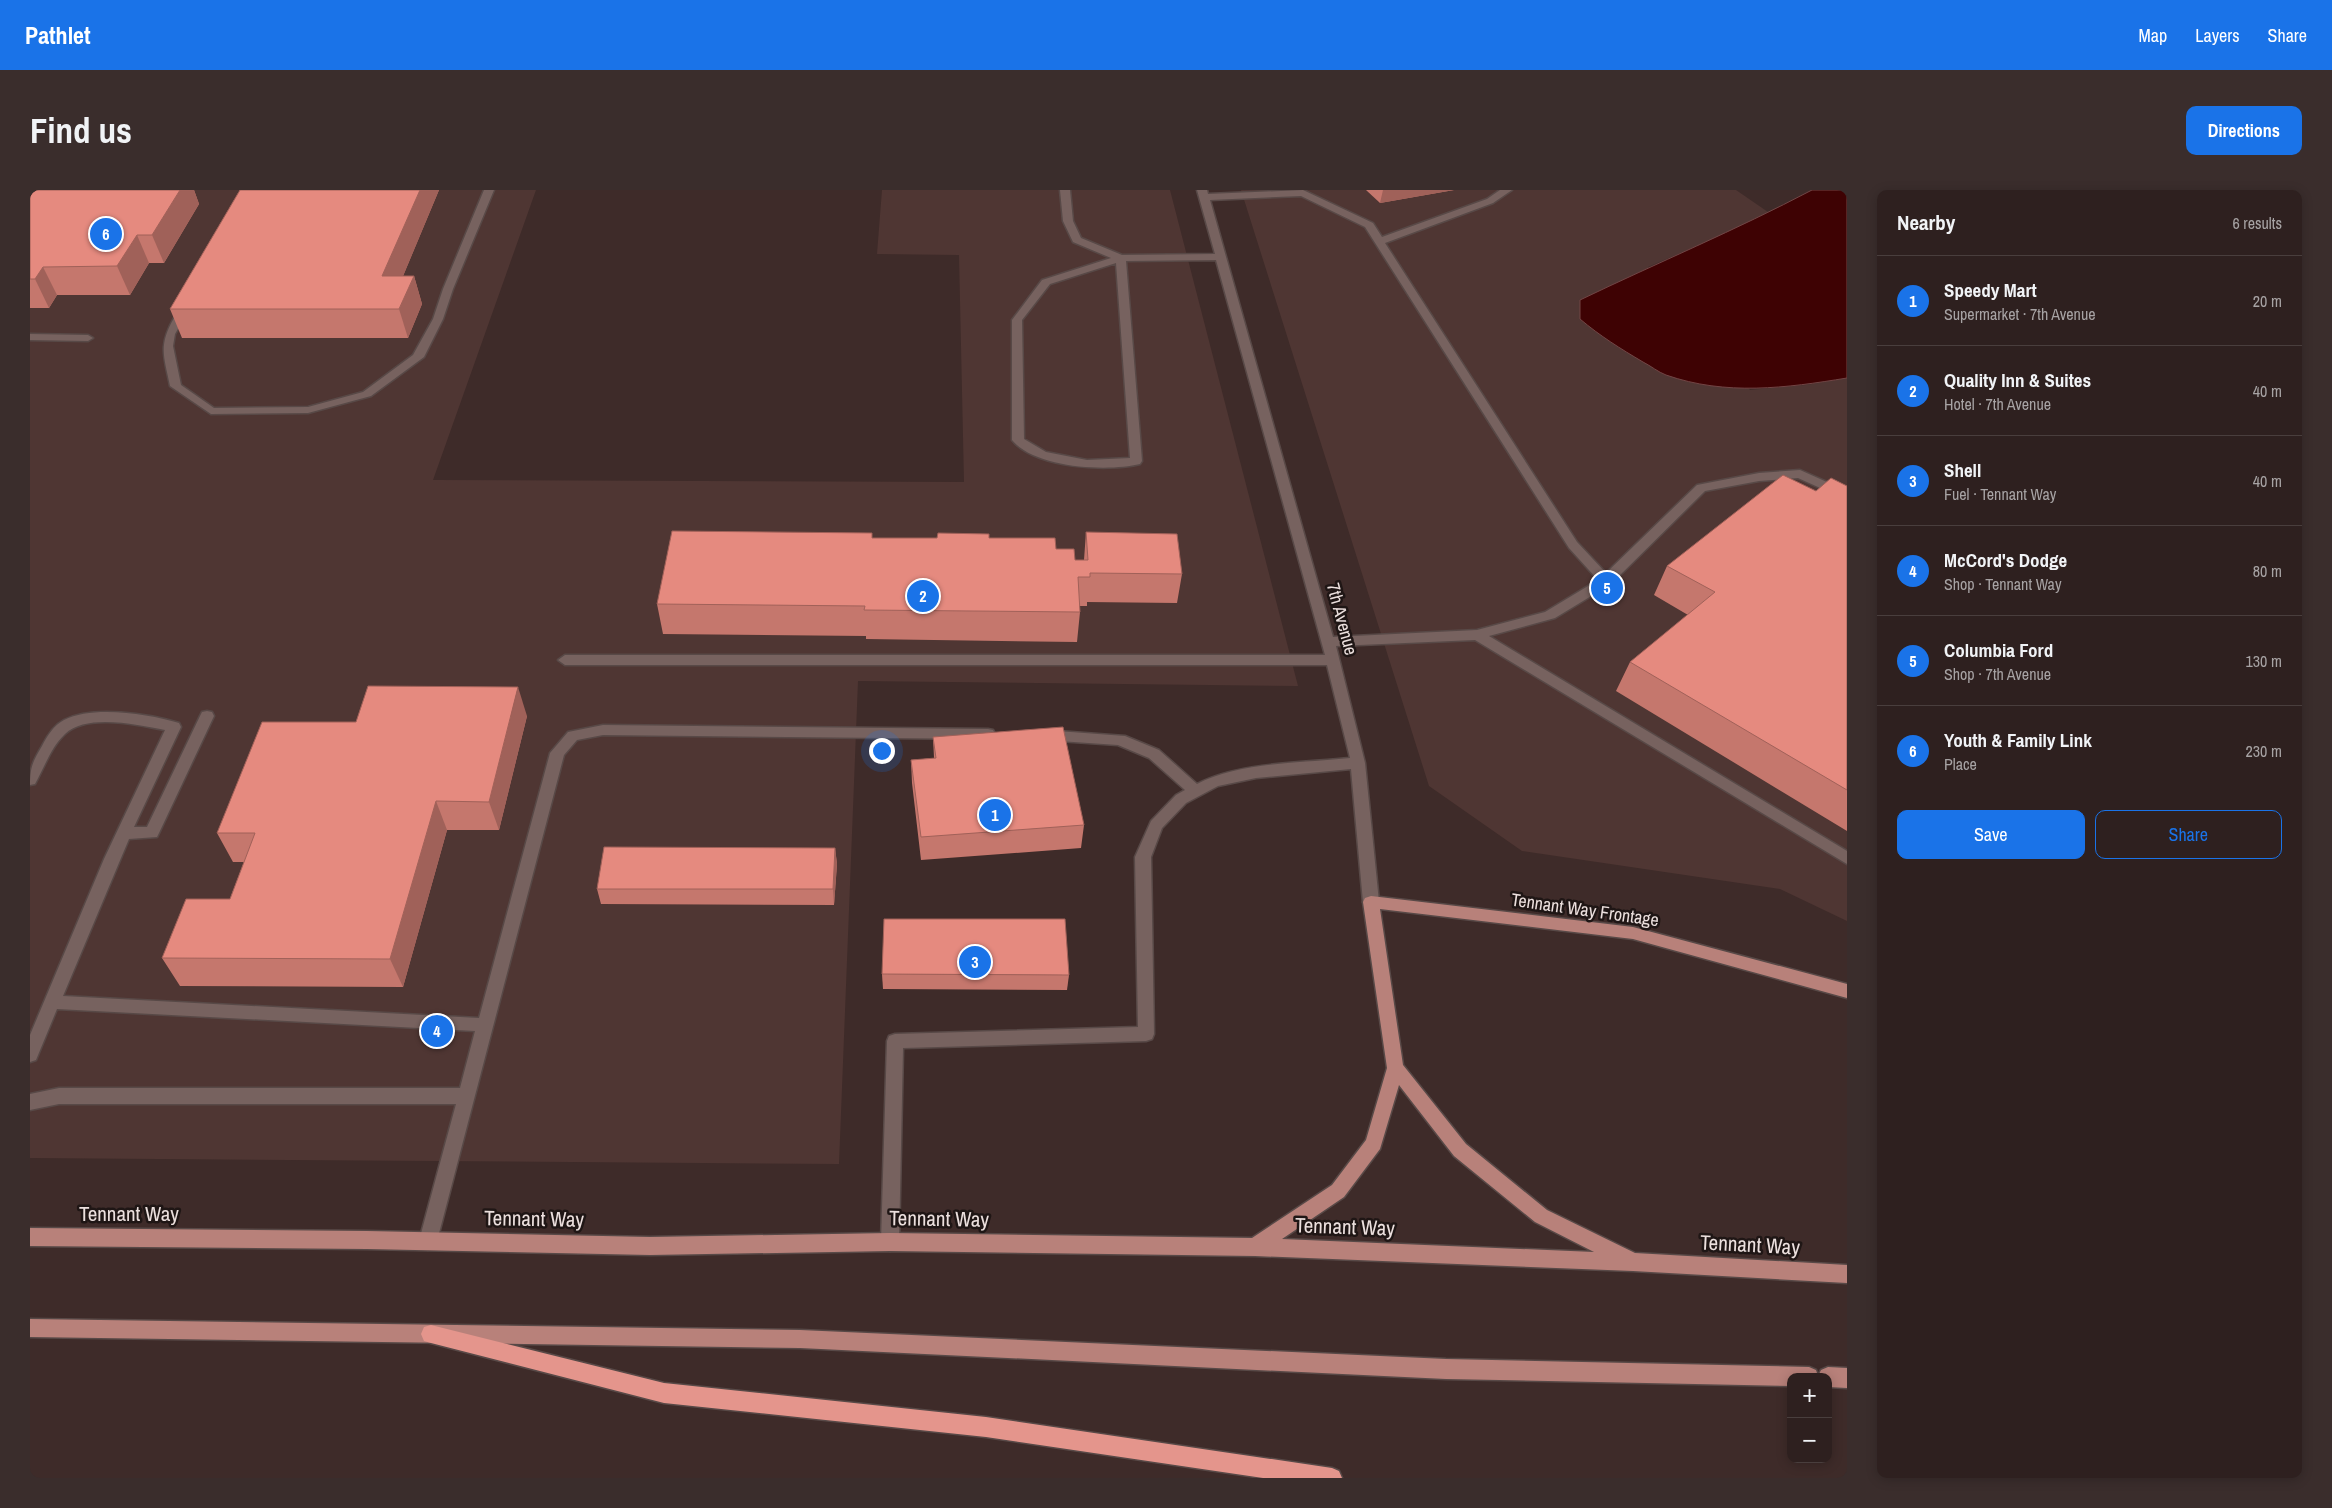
<!DOCTYPE html>
<meta charset="utf-8">
<style>
:root{--surface:#2e201f;--page:#3a2d2c;--text:#f1f3f6;--muted:#a7a3a4;--line:#493e3d;--accent:#1a73e8}
body{margin:0;font-family:"Archivo Narrow",sans-serif;background:var(--page);color:var(--text)}
.controls{position:absolute;right:15px;bottom:15px;display:grid;overflow:hidden;border-radius:10px;box-shadow:0 2px 12px #0003}
.controls button{width:45px;height:45px;display:grid;place-items:center;padding:0;border:0;border-bottom:1px solid var(--line);background:var(--surface);color:var(--text);font:25px sans-serif}
.you{position:absolute;left:851px;top:560px;width:18px;height:18px;margin:-12px;border:4px solid #fff;border-radius:50%;background:#1a73e8;box-shadow:0 0 0 8px #1a73e833}
.badge{display:grid;place-items:center;width:32px;height:32px;border-radius:50%;background:var(--accent);color:#fff;font-size:16px;font-weight:700}
.pin{position:absolute;translate:-50% -50%;border:2px solid #fff;box-shadow:0 1px 5px #0006}
.list{margin:0;padding:0;list-style:none}
h2{display:flex;justify-content:space-between;align-items:center;height:65px;margin:0;padding:0 20px;font-size:21px}
h2 small{font-size:16px;font-weight:400;color:var(--muted)}
.list li{display:grid;grid-template-columns:32px 1fr auto;gap:15px;align-items:center;box-sizing:border-box;height:90px;padding:0 20px;border-top:1px solid var(--line)}
.list b{display:block;font-size:19px;white-space:nowrap}
.list p{margin:0;font-size:16px;white-space:nowrap;color:var(--muted)}
.list em{font-size:16px;font-style:normal;color:var(--muted)}
.actions{display:flex;gap:10px;padding:15px 20px}
.actions a{flex:1;padding:11px 0;border:1px solid var(--accent);border-radius:10px;text-align:center;font-size:18px;color:var(--accent)}
.actions .main{background:var(--accent);color:#fff}
.map{position:relative;flex:none;width:1817px;height:1288px;overflow:hidden;border-radius:10px}
header{display:flex;align-items:center;gap:30px;box-sizing:border-box;height:70px;padding:0 25px;background:var(--accent);color:#fff}
header strong{font-size:24px}
nav{display:flex;gap:28px;margin-inline-start:auto;font-size:18px}
.intro{display:flex;align-items:center;justify-content:space-between;box-sizing:border-box;height:120px;padding:0 30px}
h1{margin:0;font-size:35px}
.button{padding:12px 22px;border-radius:10px;background:var(--accent);color:#fff;font-size:18px;font-weight:700}
main{display:flex;gap:30px;padding:0 30px}
aside{flex:1;background:var(--surface);border-radius:10px;box-shadow:0 2px 12px #0003}
.map>svg:first-child{display:block}
.built{fill:#4f3633}
.water{fill:#3e0203;stroke:#724545}
.lines{fill:none;stroke-linecap:round;stroke-linejoin:round}
.minor-casing{stroke:#584947;stroke-width:3}
.major-casing{stroke:#584947;stroke-width:3}
.highway-casing{stroke:#584947;stroke-width:3}
.minor{fill:#77625f;fill-rule:evenodd}
.major{fill:#b8817a;fill-rule:evenodd}
.highway{fill:#e4958c;fill-rule:evenodd}
.wall{fill:#c5776d}
.shaded-wall{fill:#a06159}
.building{fill:#e58a7f;stroke:#a06159}
.labels{text-anchor:middle;stroke-width:5;stroke-linejoin:round;paint-order:stroke}
.street-label{font-size:18px;fill:#ece0de;stroke:#1f1615}
.near-street-label{font-size:21px;fill:#ece0de;stroke:#1f1615}
</style>
<header>
<strong>Pathlet</strong>
<nav><a>Map</a><a>Layers</a><a>Share</a></nav>
</header>
<div class="intro"><h1>Find us</h1><a class="button">Directions</a></div>
<main>
<div class="map">
<svg width="1817" height="1288" viewBox="0 0 1817 1288">
<rect width="100%" height="100%" fill="#3e2b29"/>
<g class="built">
<polygon points="0,0 506,0 403,290 934,292 929,65 847,64 852,0 1140,0 1268,496 828,491 809,974 0,968"/>
<polygon points="1211,0 1706,0 1738,22 1706,39 1618,77 1720,200 1776,195 1817,188 1817,731 1750,699 1492,661 1399,596"/>
</g>
<path class="water" d="M1782,0H1817V188C1756,198 1696,206 1636,185C1628,182 1621,176 1613,172C1591,159 1570,146 1550,129V110C1627,73 1706,40 1782,0Z"/>
<g class="lines">
<defs>
<g id="minor">
<path d="M454,0H464L423,99L413,129L394,167L341,206L278,223L181,224L140,196C134,166 128,156 144,128C147,122 149,115 156,113L161,116L145,144L143,156L151,195L184,218L278,217L333,202L383,165L403,129L413,99Z"/>
<path d="M1030,0H1040L1043,31L1051,48L1092,65L1185,64L1167,0H1177L1178,4L1273,0L1343,33L1352,47L1457,9L1470,0H1482L1463,13L1355,53L1547,352L1576,383L1667,295L1729,283L1770,280L1817,301V310L1768,288L1729,291L1675,301L1581,394L1525,428L1459,446L1817,661V674L1445,450L1306,456L1335,573L1349,712L1347,716L1341,718L1335,716L1333,712L1321,579L1226,588L1188,596L1156,613L1132,638L1121,667L1124,844L1122,849L1116,851L873,858L869,1052L866,1058L860,1061L854,1058L851,1052L857,851L859,846L865,844L1108,837L1105,667L1121,631L1146,605L1155,600L1119,568L1088,555L1014,550L1009,549L1007,545L1009,541L1014,540L1095,546L1129,560L1167,594C1209,572 1273,573 1320,568L1297,475H535L528,470L535,465H1295L1186,70L1096,71L1112,271L1110,274C1077,282 1005,278 982,250V130L1012,90L1081,68L1043,52L1033,31ZM1271,6L1335,37L1539,358L1568,390L1515,422L1447,440L1303,447L1180,10ZM1086,73L1100,268L1057,270L1016,262L994,249L992,130L1020,94Z"/>
<polygon points="0,144 58,145 63,148 58,151 0,150"/>
<path d="M177,521L182,522L184,526L129,643L127,647L99,649L33,806L449,828L520,563L538,542L573,535L958,539L963,540L965,544L963,548L958,549L573,545L547,550L534,565L407,1051L404,1057L398,1060L392,1057L389,1051L426,914H29L0,920V904L29,898H430L445,841L27,819L6,870L0,872V845L74,669L135,540C108,535 57,523 35,544C21,557 14,578 5,594L0,595C0,577 3,571 12,556C17,546 24,535 34,530C63,515 119,524 149,533L151,537L104,637H117L170,526L172,522Z"/>
</g>
<g id="major">
<path d="M1341,706L1603,737L1817,794V808L1603,749L1350,719L1373,875L1436,954L1517,1020L1605,1063L1817,1075V1093L1603,1081L1225,1066L860,1061L620,1065L337,1059L0,1056V1038L337,1041L620,1047L860,1043L1222,1048L1302,995L1336,950L1357,878L1333,712L1335,708ZM1369,895L1424,966L1505,1032L1564,1062L1252,1049L1314,1007L1350,959Z"/>
<polygon points="0,1129 770,1140 1416,1169 1779,1177 1786,1180 1788,1186 1791,1180 1798,1177 1817,1178 1817,1198 1798,1197 1798,1187 1761,1187 1761,1196 1416,1189 770,1158 0,1147"/>
</g>
<polygon id="highway" points="401,1135 634,1193 956,1227 1302,1278 1309,1281 1312,1288 1233,1288 956,1247 634,1213 401,1153 394,1151 391,1144 394,1137"/>
</defs>
<use href="#minor" class="minor-casing"/>
<use href="#major" class="major-casing"/>
<use href="#highway" class="highway-casing"/>
<use href="#minor" class="minor"/>
<use href="#major" class="major"/>
<use href="#highway" class="highway"/>
</g>
<g class="wall">
<polygon points="0,0 164,0 169,14 134,73 119,73 100,105 27,105 19,118 0,118"/>
<polygon points="210,0 409,0 373,86 384,86 392,114 378,148 152,148 140,119"/>
<polygon points="1336,0 1424,0 1350,13"/>
<polygon points="1817,296 1817,641 1586,501 1600,472 1658,425 1624,405 1637,376 1786,301"/>
<polygon points="1056,342 1152,384 1147,413 1057,412 1057,416 1049,416 1050,422 1047,452 836,449 836,446 633,444 627,414 842,348 959,348 1026,359 1045,370 1054,370"/>
<polygon points="497,526 469,640 417,640 373,797 150,796 132,768 200,709 214,672 203,672 187,643 326,532"/>
<polygon points="903,547 1054,635 1051,658 891,670 882,593 881,570 904,568"/>
<polygon points="805,658 807,674 804,715 571,714 567,699"/>
<polygon points="852,784 1039,785 1037,800 853,799"/>
</g>
<g class="shaded-wall">
<polygon points="150,0 164,0 169,14 134,73 122,45"/>
<polygon points="390,0 409,0 361,115 352,86"/>
<polygon points="1353,0 1424,0 1350,13"/>
<polygon points="107,45 119,73 100,105 87,76"/>
<polygon points="13,77 27,105 19,118 5,89"/>
<polygon points="384,86 392,114 378,148 369,119"/>
<polygon points="488,497 497,526 469,640 459,612"/>
<polygon points="406,611 417,640 373,797 360,769"/>
<polygon points="805,658 807,674 804,715 803,699"/>
</g>
<g class="building">
<polygon points="0,0 150,0 122,45 107,45 87,76 13,77 5,89 0,89"/>
<polygon points="210,0 390,0 352,86 384,86 369,119 140,119"/>
<polygon points="1753,285 1786,301 1801,288 1817,296 1817,600 1600,472 1685,402 1637,376"/>
<polygon points="642,341 842,343 842,348 907,348 908,343 959,344 959,348 1025,348 1026,359 1044,359 1045,370 1058,370 1056,342 1147,344 1152,384 1060,383 1060,387 1048,387 1050,422 834,420 835,416 627,414"/>
<polygon points="338,496 488,497 459,612 406,611 360,769 132,768 156,709 200,709 225,643 187,643 232,532 326,532"/>
<polygon points="1033,537 1054,635 891,647 881,570 906,568 903,547"/>
<polygon points="574,657 805,658 803,699 567,699"/>
<polygon points="854,729 1035,729 1039,785 852,784"/>
</g>
<g class="labels">
<g class="street-label">
<text transform="translate(1312 429) rotate(75)" y="6">7th Avenue</text>
<text transform="translate(1555 720) rotate(8)" y="6">Tennant Way Frontage</text>
</g>
<g class="near-street-label">
<text x="99" y="1031">Tennant Way</text>
<text transform="translate(504 1029) rotate(1)" y="7">Tennant Way</text>
<text transform="translate(909 1029) rotate(1)" y="7">Tennant Way</text>
<text transform="translate(1315 1037) rotate(2)" y="7">Tennant Way</text>
<text transform="translate(1720 1055) rotate(3)" y="7">Tennant Way</text>
</g>
</g>
</svg>
<div class="controls">
<button>+</button>
<button>−</button>
</div>
<div class="you"></div>
<div class="pin badge" style="left:965px;top:625px">1</div>
<div class="pin badge" style="left:893px;top:406px">2</div>
<div class="pin badge" style="left:945px;top:772px">3</div>
<div class="pin badge" style="left:407px;top:841px">4</div>
<div class="pin badge" style="left:1577px;top:398px">5</div>
<div class="pin badge" style="left:76px;top:44px">6</div>
</div>
<aside>
<h2>Nearby<small>6 results</small></h2>
<ul class="list">
<li><span class="badge">1</span><div><b>Speedy Mart</b><p>Supermarket · 7th Avenue</p></div><em>20 m</em></li>
<li><span class="badge">2</span><div><b>Quality Inn &amp; Suites</b><p>Hotel · 7th Avenue</p></div><em>40 m</em></li>
<li><span class="badge">3</span><div><b>Shell</b><p>Fuel · Tennant Way</p></div><em>40 m</em></li>
<li><span class="badge">4</span><div><b>McCord's Dodge</b><p>Shop · Tennant Way</p></div><em>80 m</em></li>
<li><span class="badge">5</span><div><b>Columbia Ford</b><p>Shop · 7th Avenue</p></div><em>130 m</em></li>
<li><span class="badge">6</span><div><b>Youth &amp; Family Link</b><p>Place</p></div><em>230 m</em></li>
</ul>
<div class="actions"><a class="main">Save</a><a>Share</a></div>
</aside>
</main>
